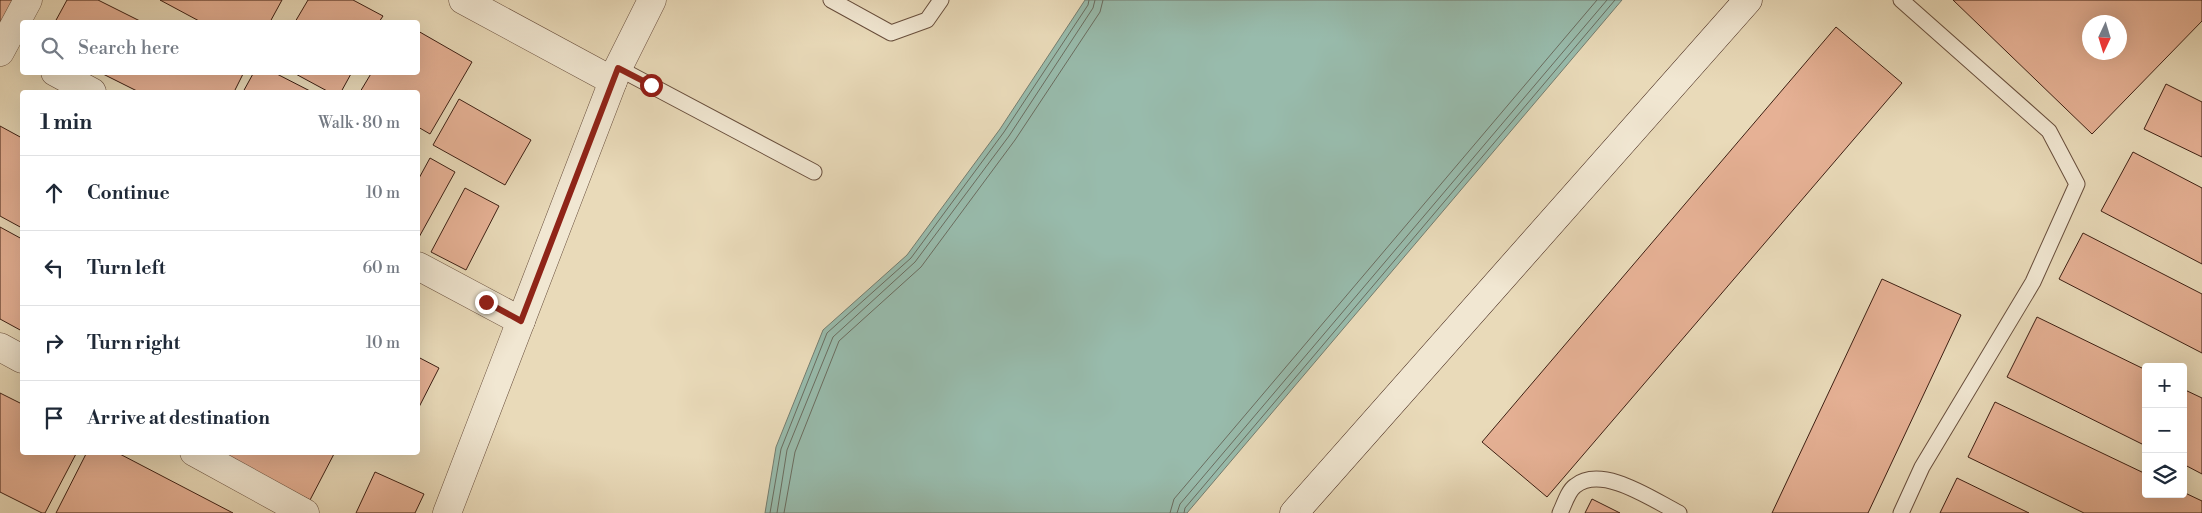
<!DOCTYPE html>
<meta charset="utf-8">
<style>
:root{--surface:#fff;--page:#f6f6f7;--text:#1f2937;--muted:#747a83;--line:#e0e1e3}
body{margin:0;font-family:"Libre Bodoni",serif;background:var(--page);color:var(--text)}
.controls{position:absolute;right:15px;bottom:15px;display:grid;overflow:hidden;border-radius:5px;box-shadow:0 5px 20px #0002}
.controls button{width:45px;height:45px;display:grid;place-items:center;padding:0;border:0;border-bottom:1px solid var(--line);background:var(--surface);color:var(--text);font:25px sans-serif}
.compass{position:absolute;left:2082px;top:15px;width:45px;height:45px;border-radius:50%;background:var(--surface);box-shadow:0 5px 20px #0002;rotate:184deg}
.stop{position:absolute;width:15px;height:15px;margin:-11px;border:4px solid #8f2418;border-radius:50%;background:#fff}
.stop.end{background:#8f2418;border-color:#fff;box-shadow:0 1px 5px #0008}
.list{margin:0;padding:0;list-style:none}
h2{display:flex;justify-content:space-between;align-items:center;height:65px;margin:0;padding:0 20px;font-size:21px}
h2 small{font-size:16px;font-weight:400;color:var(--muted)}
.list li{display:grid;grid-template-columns:32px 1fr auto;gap:15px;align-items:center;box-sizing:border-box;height:75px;padding:0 20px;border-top:1px solid var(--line)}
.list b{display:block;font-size:19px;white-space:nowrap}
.list em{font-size:16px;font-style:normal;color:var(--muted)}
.icon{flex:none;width:28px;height:28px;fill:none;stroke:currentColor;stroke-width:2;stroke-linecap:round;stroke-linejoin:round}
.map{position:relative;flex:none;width:2202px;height:513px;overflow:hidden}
.search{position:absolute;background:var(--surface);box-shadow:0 5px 20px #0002;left:20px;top:20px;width:400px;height:55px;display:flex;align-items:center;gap:12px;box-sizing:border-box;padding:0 18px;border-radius:5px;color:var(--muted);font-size:19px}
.panel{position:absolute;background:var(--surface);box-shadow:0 5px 20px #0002;left:20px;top:90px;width:400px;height:365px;border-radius:5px}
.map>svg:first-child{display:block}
.water{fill:#98bbac;stroke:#747d6f}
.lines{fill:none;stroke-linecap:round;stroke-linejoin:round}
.shore{stroke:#6a6d60;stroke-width:1}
.building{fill:#e6b195;stroke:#3d1f13;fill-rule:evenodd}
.lane-casing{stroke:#684e3c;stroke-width:17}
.street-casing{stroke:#684e3c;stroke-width:29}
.secondary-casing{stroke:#3d1f13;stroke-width:29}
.lane{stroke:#f1e7d2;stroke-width:15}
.street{stroke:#f1e7d2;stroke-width:28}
.secondary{stroke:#f1e7d2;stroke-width:28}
.route{stroke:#8f2418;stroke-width:6}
</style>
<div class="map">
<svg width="2202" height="513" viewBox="0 0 2202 513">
<rect width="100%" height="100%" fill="#e9dab9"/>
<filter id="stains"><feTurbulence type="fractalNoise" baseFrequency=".004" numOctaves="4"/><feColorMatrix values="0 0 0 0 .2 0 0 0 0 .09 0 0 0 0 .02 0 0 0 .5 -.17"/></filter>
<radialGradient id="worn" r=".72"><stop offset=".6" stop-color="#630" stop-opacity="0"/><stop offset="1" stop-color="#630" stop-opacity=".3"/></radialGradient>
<polygon class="water" points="1085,0 1622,0 1187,513 765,513 776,447 823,330 907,255 1000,129"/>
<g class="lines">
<g class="shore">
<polyline points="770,513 781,449 827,333 911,258 1004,132 1088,5 1089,0"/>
<polyline points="777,513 787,450 833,337 915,262 1009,136 1093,8 1095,0"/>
<polyline points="784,513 795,452 839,341 921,267 1015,140 1100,12 1103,0"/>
<polyline points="1170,513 1174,499 1597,0"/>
<polyline points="1177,513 1180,504 1607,0"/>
<polyline points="1184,513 1185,508 1615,0"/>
</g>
</g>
<g class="building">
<polygon points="0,0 14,0 2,22 0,21"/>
<polygon points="67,0 98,0 142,22 55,22"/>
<polygon points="160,0 282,0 270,22 201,22"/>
<polygon points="308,0 353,0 383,16 379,22 295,22"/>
<path d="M1953,0H2202V21L2092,134ZM2090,22H2120V52H2090Z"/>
<polygon points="1836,27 1902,83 1547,497 1482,442"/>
<polygon points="418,31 472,62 430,134 418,127 418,92 360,92 372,72 418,72"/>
<polygon points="99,72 241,72 243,74 234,92 139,92"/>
<polygon points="254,72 273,72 312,92 243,92"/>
<polygon points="292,72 352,72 341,92 329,92"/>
<polygon points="2166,84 2202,102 2202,157 2144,129"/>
<polygon points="459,99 531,140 505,185 433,145"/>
<polygon points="0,126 22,138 22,228 0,216"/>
<polygon points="2133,152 2202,188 2202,264 2101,211"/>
<polygon points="430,158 455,172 418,239 418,180"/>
<polygon points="465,188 499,206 466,270 431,252"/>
<polygon points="0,227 22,239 22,331 0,319"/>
<polygon points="2083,233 2202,294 2202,353 2059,279"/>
<polygon points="1882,279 1961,315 1868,513 1772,513"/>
<polygon points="2037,317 2146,370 2146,446 2007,377"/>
<polygon points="418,357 439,368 418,409"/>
<polygon points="2183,389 2202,398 2202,474 2183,464"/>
<polygon points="0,393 22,404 22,452 77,452 45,513 42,513 0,492"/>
<polygon points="1995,402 2146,474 2146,494 2183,494 2183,492 2202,501 2202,513 2084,513 1968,457"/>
<polygon points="87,452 116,452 233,513 56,513"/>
<polygon points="217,452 335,452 310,500"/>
<polygon points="375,472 424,494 415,513 356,513"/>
<polygon points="1957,478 2029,513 1940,513"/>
<polygon points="1592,499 1620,513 1585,513"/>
</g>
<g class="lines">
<defs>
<g id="lane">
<polyline points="831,0 891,33 927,20 941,0"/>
<polyline points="1901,0 2049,131 2077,184 2033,282 1922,467 1901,513"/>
<polyline points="618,68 814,172"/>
<path d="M1560,513C1564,505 1568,491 1575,486C1602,464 1653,500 1679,513"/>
</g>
<g id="street">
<polyline points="463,0 613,81"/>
<polyline points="0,52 28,0"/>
<polyline points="55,72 92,92"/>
<polyline points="418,266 521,321"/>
<polyline points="0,347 22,359"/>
<polyline points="194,452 305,513"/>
<polyline points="447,513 618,68 652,0"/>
</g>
<polyline id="secondary" points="1294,513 1748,0"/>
</defs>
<use href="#lane" class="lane-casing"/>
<use href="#street" class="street-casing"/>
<use href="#secondary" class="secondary-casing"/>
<use href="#lane" class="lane"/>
<use href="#street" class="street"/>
<use href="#secondary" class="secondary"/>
</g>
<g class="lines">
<polyline class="route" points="486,302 521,321 618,68 651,85"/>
</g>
<rect width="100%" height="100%" filter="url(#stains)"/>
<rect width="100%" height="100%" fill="url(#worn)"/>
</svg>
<div class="controls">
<button>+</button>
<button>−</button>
<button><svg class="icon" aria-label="layers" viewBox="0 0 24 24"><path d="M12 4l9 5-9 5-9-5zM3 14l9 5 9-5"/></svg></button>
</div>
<svg class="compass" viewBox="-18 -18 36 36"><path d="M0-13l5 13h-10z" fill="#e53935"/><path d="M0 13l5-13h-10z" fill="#747a83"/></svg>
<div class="stop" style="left:651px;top:85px"></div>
<div class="stop end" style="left:486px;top:302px"></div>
<div class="search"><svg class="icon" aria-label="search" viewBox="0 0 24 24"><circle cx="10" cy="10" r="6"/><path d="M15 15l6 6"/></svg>Search here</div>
<section class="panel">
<h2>1 min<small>Walk · 80 m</small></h2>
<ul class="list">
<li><svg class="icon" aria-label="ahead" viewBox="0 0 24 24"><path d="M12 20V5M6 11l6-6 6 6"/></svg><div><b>Continue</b></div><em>10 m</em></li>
<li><svg class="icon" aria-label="left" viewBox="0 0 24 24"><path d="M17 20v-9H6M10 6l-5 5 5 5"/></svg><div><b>Turn left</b></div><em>60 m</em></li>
<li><svg class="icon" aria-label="right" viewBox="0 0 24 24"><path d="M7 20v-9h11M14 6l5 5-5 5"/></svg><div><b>Turn right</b></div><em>10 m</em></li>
<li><svg class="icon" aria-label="arrive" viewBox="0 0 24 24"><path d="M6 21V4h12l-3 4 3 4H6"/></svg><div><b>Arrive at destination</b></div></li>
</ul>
</section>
</div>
